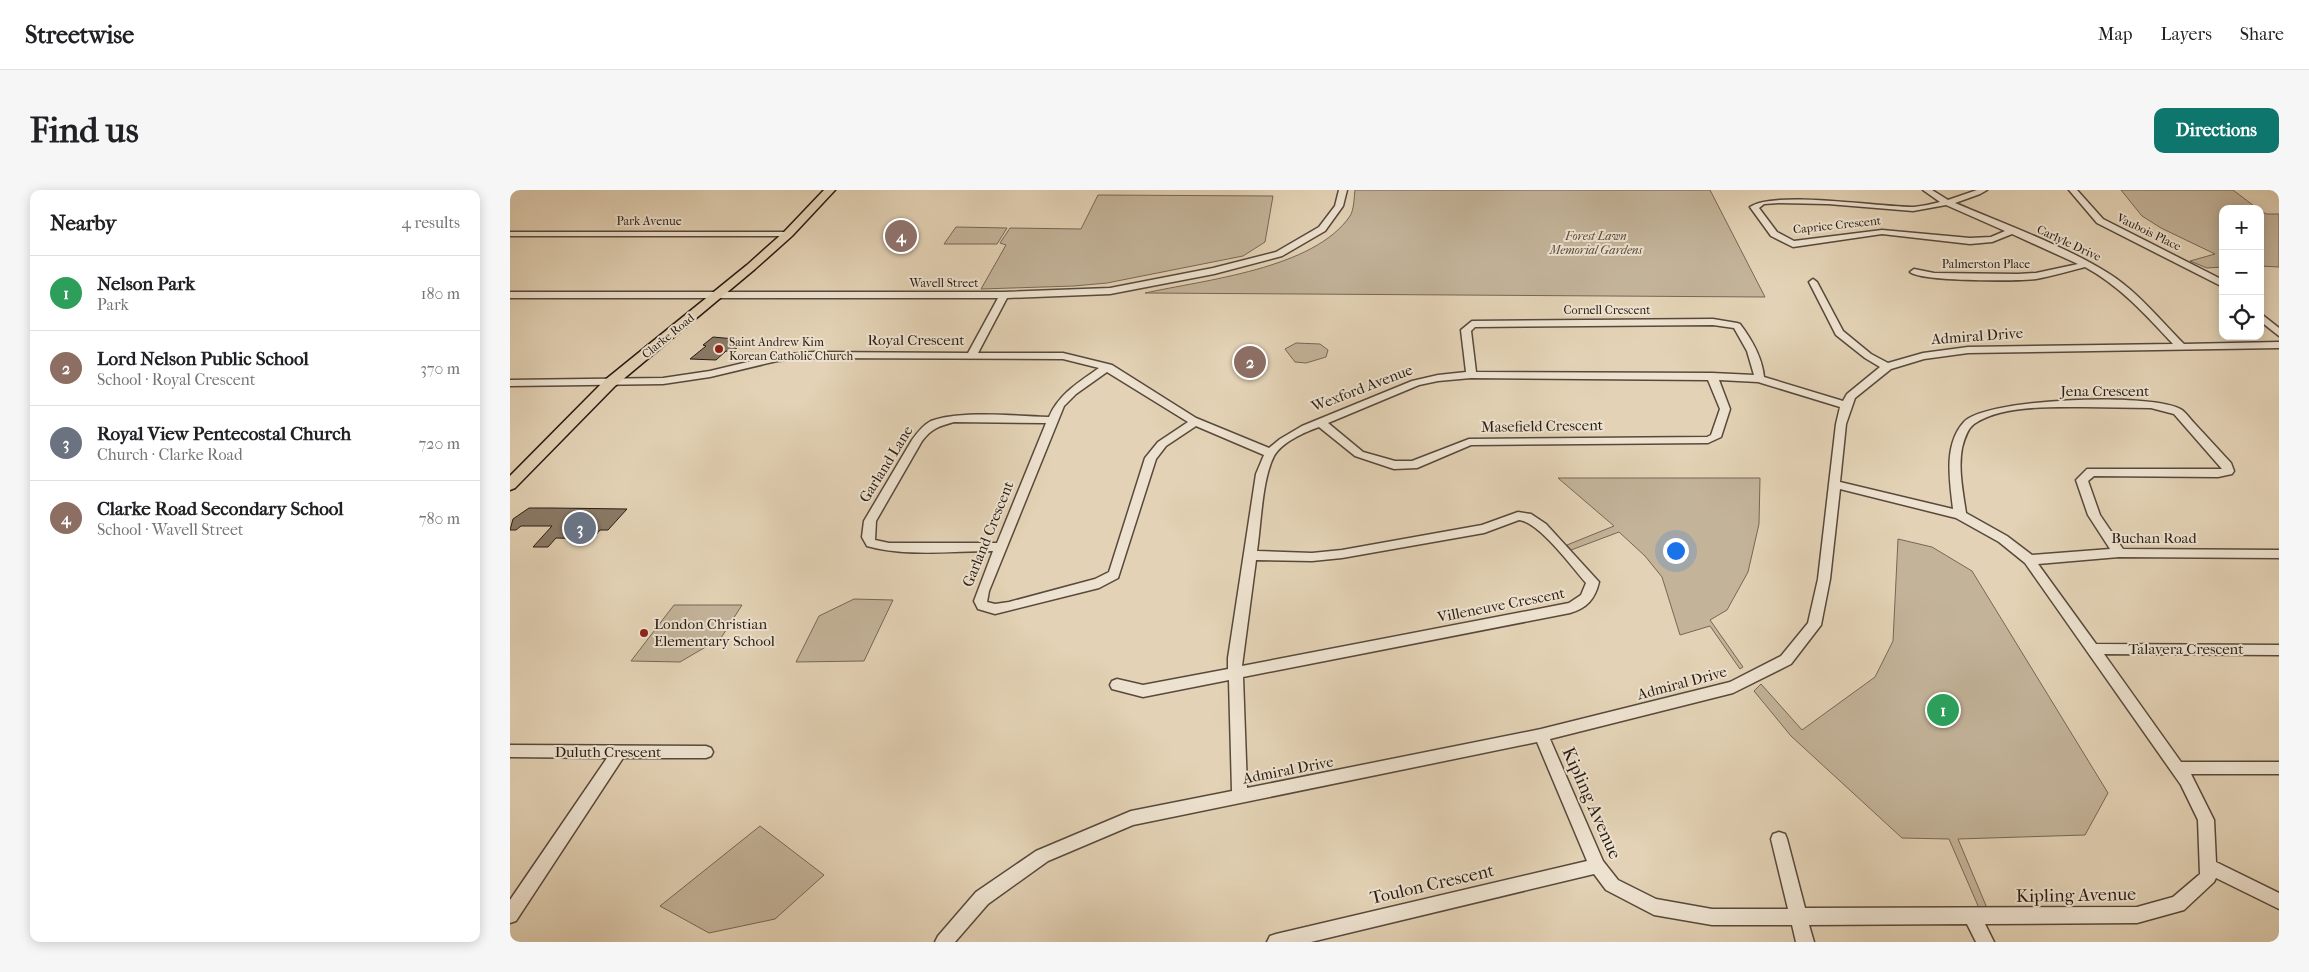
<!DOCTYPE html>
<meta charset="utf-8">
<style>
:root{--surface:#fff;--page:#f6f6f6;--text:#202124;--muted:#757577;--line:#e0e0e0;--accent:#0f766e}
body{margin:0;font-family:"IM FELL French Canon",serif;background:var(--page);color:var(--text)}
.controls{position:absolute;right:15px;top:15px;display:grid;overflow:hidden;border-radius:10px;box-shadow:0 2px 12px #0003}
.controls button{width:45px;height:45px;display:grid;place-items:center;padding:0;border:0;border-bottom:1px solid var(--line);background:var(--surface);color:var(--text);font:25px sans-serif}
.you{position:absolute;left:1165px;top:360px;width:18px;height:18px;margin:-12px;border:4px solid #fff;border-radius:50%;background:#1a73e8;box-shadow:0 0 0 8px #1a73e833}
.badge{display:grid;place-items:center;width:32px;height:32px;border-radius:50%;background:var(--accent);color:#fff;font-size:16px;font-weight:700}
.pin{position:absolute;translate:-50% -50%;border:2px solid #fff;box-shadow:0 1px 5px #0006}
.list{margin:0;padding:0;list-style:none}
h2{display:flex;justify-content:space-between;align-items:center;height:65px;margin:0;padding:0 20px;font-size:21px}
h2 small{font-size:16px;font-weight:400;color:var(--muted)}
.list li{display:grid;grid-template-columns:32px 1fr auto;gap:15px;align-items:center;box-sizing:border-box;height:75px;padding:0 20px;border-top:1px solid var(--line)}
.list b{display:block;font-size:19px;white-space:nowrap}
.list p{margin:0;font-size:16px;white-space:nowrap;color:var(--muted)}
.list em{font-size:16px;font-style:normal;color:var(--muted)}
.icon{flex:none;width:28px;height:28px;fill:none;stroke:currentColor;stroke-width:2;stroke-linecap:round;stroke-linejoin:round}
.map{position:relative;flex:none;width:1769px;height:752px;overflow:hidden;border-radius:10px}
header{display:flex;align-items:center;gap:30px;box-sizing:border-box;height:70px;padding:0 25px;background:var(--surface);border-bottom:1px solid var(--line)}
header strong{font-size:24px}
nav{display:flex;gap:28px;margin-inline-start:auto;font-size:18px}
.intro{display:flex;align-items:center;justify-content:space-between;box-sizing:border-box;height:120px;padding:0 30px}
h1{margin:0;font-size:35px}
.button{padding:12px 22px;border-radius:10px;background:var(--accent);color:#fff;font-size:18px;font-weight:700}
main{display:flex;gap:30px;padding:0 30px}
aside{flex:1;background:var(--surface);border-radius:10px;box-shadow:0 2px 12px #0003}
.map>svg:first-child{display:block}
.green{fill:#c3b399;stroke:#766756}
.building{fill:#8a7a67;stroke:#291b13}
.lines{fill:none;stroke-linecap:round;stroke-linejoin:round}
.minor-casing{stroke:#58493c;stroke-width:3}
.major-casing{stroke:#291b13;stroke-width:3}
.minor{fill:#ede2cf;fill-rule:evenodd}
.major{fill:#e3d2b5;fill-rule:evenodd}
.poi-dot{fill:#8f2418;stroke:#ede2cf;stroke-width:2}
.labels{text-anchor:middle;stroke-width:4;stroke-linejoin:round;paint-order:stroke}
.far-street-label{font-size:12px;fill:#291b13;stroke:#ede2cf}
.far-park-label{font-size:12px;font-style:italic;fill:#57493b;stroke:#ede2cf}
.far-poi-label{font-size:12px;fill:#291b13;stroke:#ede2cf;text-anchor:start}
.street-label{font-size:15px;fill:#291b13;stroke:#ede2cf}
.poi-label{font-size:15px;fill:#291b13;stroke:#ede2cf;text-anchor:start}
.near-street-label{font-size:18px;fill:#291b13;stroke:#ede2cf}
</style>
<header>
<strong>Streetwise</strong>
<nav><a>Map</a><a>Layers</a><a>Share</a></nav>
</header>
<div class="intro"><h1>Find us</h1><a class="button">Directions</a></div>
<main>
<aside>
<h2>Nearby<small>4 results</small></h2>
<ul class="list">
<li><span class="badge" style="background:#2e9e5b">1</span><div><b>Nelson Park</b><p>Park</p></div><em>180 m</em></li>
<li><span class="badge" style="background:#8d6e63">2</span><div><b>Lord Nelson Public School</b><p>School · Royal Crescent</p></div><em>370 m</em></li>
<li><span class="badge" style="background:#6b7280">3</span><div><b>Royal View Pentecostal Church</b><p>Church · Clarke Road</p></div><em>720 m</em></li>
<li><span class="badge" style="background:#8d6e63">4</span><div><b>Clarke Road Secondary School</b><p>School · Wavell Street</p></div><em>780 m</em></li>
</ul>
</aside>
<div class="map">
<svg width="1769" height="752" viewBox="0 0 1769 752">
<rect width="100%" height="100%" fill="#e3d2b5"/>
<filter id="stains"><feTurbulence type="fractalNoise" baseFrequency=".004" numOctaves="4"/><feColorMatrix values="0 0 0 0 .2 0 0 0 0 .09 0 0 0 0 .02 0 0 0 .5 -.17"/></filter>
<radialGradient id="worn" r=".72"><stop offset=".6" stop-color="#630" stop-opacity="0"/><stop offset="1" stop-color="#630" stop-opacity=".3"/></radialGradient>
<g class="green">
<path d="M845,0H1200L1255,107L635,103C694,90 804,79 840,26C844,20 844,8 845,0Z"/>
<polygon points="1611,0 1723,0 1748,19 1713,19 1713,77 1697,78 1680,71 1705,64 1651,38 1632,26"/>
<polygon points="588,5 763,6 755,52 733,66 597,93 564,96 471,99 496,55 490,53 500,38 571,39"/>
<polygon points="1750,20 1756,24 1769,24 1769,77 1750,76"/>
<polygon points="446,37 497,38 487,54 434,54"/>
<polygon points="786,153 810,154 818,160 816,167 796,173 785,172 775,159"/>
<polygon points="1048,288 1250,288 1249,334 1238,382 1217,420 1200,430 1233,477 1230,479 1200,436 1170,445 1152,387 1135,366 1109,342 1061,360 1057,355 1104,336"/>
<polygon points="1388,349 1422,357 1462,381 1598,603 1575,645 1448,649 1477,718 1469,718 1439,649 1392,648 1281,546 1244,501 1251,494 1292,540 1365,487 1383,451"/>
<polygon points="344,409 383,410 354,471 286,472 309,426"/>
<polygon points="164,415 232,415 211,448 170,472 121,471"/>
<polygon points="250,636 314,685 265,729 199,743 150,716"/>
</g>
<g class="building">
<polygon points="203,147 236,150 222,162 216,161 206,170 180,169 196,156 193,155"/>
<polygon points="19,318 42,318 117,319 98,340 90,340 82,349 46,348 38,357 23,357 42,336 11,336 6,340 0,340 3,329"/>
</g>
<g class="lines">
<defs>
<g id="minor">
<path d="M829,0H837L833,16L815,41L772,66L704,84L600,104L497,108L468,163H553L602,175L686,228L759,258L770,249L792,236L902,191L928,185L956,182L951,140L962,131L1203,129L1227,133L1230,134C1242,150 1252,167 1254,187L1333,211L1337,204L1370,177L1355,168L1326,145L1299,92L1303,89L1307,92L1333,141L1361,164L1378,173L1413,163L1458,157L1663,154C1636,125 1610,96 1575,77C1559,81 1542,86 1526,89C1506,91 1413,92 1400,82L1404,79L1424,83L1508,84L1526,83L1568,74L1502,44L1482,52L1460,54L1372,44L1283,57L1261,46L1240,17C1264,0 1369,17 1404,17C1413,16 1422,14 1430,12L1413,0H1422L1438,10L1467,0H1477L1470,4L1445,13C1494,34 1553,55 1598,83C1627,101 1650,130 1674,154L1769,152V158L1458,163L1414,169L1381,179L1345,208L1336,234L1330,292L1443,319C1440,291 1433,255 1454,232C1476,208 1646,202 1672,220C1677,224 1681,230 1685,234C1697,247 1709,260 1721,273L1724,281L1722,284L1708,287L1584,286L1578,291L1590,325L1613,359L1769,360V368L1609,367L1528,374L1586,454L1769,455V465L1594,464L1671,572H1769V584H1681L1704,630L1706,672L1769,703V719L1706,688L1704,692L1674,720L1627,733L1475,734L1484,752H1466L1457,734L1299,735L1304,752H1286L1282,735H1202L1144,725L1096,700L1084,684L801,752H757L760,746L766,744L1077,671L1027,552L623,635L538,671L478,714L445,752H425L428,746L466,702L526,661L621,621L722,601L719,490L633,507L602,499L600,495L602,491L607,489L633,495L718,479V468L746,284L754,265L686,236L656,256L646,269L608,388L589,398L485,424L468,419L464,411L483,361C443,361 395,367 357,356L352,347L354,331L402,250C407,243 413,235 421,231C451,220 506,226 539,227C549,204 569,192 589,178L553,169L304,168L267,171L200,187L153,194L0,196V190L153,188L200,181L267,165L304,162L458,163L488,108H0V102H494L600,98L703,78L766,62L809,37L825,16ZM1269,13L1318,14L1403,21L1436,15L1495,41L1481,47L1460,48L1372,40L1284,51L1267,42L1249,18L1254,14ZM1203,135L1224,138L1237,161L1244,185L1202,183L966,182L961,141L965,137ZM597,182L678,232L648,252L635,268L599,382L585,389L499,412L485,414L477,412L479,401L554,216L566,204ZM961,188L1198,190L1210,219L1201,245L1197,247L959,249L902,271H885L853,262L818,233L909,195L928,191ZM1209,190L1248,192L1330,217L1326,234L1308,389L1298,433L1271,466L1220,492L1031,539L737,598L733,487L1060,423C1077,418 1085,409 1089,392L1036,334L1021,324L1008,322L972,335L832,360L802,363L747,361C751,335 752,289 764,266C772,252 795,242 809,237L845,266L884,279L907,278L961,255L1198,253L1211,247L1220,219ZM1574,217L1641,218L1664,224L1712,279H1577L1566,290L1578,325L1600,359L1522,365L1497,346L1456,323C1453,302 1448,279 1452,258C1454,250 1457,239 1464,234C1491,215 1542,217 1574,217ZM444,232L536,233L487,353H379L365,350L366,331L412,251C421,239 429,236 444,232ZM1330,299L1446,328L1489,352L1515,373L1671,595L1688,630L1690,684L1663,707L1627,717L1295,718L1277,649L1275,644L1269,642L1263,644L1261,649L1278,719H1202L1146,709L1108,690L1093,671L1040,549L1223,503L1281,474L1311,435L1320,389ZM1009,330C1029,332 1062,377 1076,393L1071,405L1059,413L732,476L746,370L802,371L832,368L974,343Z"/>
<polygon points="1559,0 1567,0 1593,29 1713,90 1713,97 1587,33"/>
<polygon points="0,42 278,42 282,44 278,46 0,46"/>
<polygon points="1750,123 1769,138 1769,146 1750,131"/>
<polygon points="0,555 196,556 201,558 203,562 201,566 196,568 113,568 6,731 0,733 0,710 97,568 0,567"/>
</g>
<polygon id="major" points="314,0 325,0 282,46 245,79 105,196 5,298 0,300 0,286 95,190 237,75 274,42"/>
</defs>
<use href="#minor" class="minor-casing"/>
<use href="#major" class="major-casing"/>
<use href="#minor" class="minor"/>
<use href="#major" class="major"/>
</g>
<g class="poi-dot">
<circle cx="209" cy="159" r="5"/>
<circle cx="134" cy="443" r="5"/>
</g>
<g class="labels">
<g class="far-street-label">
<text x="139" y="35">Park Avenue</text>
<text transform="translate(1327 35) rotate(-6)" y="4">Caprice Crescent</text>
<text transform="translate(1639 42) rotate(26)" y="4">Vaubois Place</text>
<text transform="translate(1559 53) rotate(25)" y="4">Carlyle Drive</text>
<text x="1476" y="78">Palmerston Place</text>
<text x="434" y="97">Wavell Street</text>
<text x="1097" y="124">Cornell Crescent</text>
<text transform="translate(158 146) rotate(-39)" y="4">Clarke Road</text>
</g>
<g class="far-park-label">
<text x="1086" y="50">Forest Lawn<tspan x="1086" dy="14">Memorial Gardens</tspan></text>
</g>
<g class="far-poi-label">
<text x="219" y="156">Saint Andrew Kim<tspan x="219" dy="14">Korean Catholic Church</tspan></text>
</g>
<g class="street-label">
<text transform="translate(1467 146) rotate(-4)" y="5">Admiral Drive</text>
<text x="406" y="155">Royal Crescent</text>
<text transform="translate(852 198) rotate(-21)" y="5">Wexford Avenue</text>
<text x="1595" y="206">Jena Crescent</text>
<text transform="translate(1032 236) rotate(-1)" y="5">Masefield Crescent</text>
<text transform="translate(376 274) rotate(-58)" y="5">Garland Lane</text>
<text transform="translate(478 344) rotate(-68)" y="5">Garland Crescent</text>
<text x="1644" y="353">Buchan Road</text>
<text transform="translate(991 415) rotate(-11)" y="5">Villeneuve Crescent</text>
<text x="1676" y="464">Talavera Crescent</text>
<text transform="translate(1172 493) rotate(-15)" y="5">Admiral Drive</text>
<text x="98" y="567">Duluth Crescent</text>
<text transform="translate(778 580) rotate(-11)" y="5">Admiral Drive</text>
</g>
<g class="poi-label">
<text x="144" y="439">London Christian<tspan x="144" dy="17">Elementary School</tspan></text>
</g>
<g class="near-street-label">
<text transform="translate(1082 613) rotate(66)" y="6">Kipling Avenue</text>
<text transform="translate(922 694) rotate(-13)" y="6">Toulon Crescent</text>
<text transform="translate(1566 705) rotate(-1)" y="6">Kipling Avenue</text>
</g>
</g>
<rect width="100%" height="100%" filter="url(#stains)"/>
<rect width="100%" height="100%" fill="url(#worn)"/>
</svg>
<div class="controls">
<button>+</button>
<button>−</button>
<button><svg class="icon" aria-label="locate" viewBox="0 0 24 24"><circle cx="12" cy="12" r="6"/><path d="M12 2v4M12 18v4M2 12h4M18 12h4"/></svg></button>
</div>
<div class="you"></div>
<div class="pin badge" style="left:1433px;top:520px;background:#2e9e5b">1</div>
<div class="pin badge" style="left:740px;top:172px;background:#8d6e63">2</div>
<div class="pin badge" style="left:70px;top:338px;background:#6b7280">3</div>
<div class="pin badge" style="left:391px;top:46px;background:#8d6e63">4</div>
</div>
</main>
